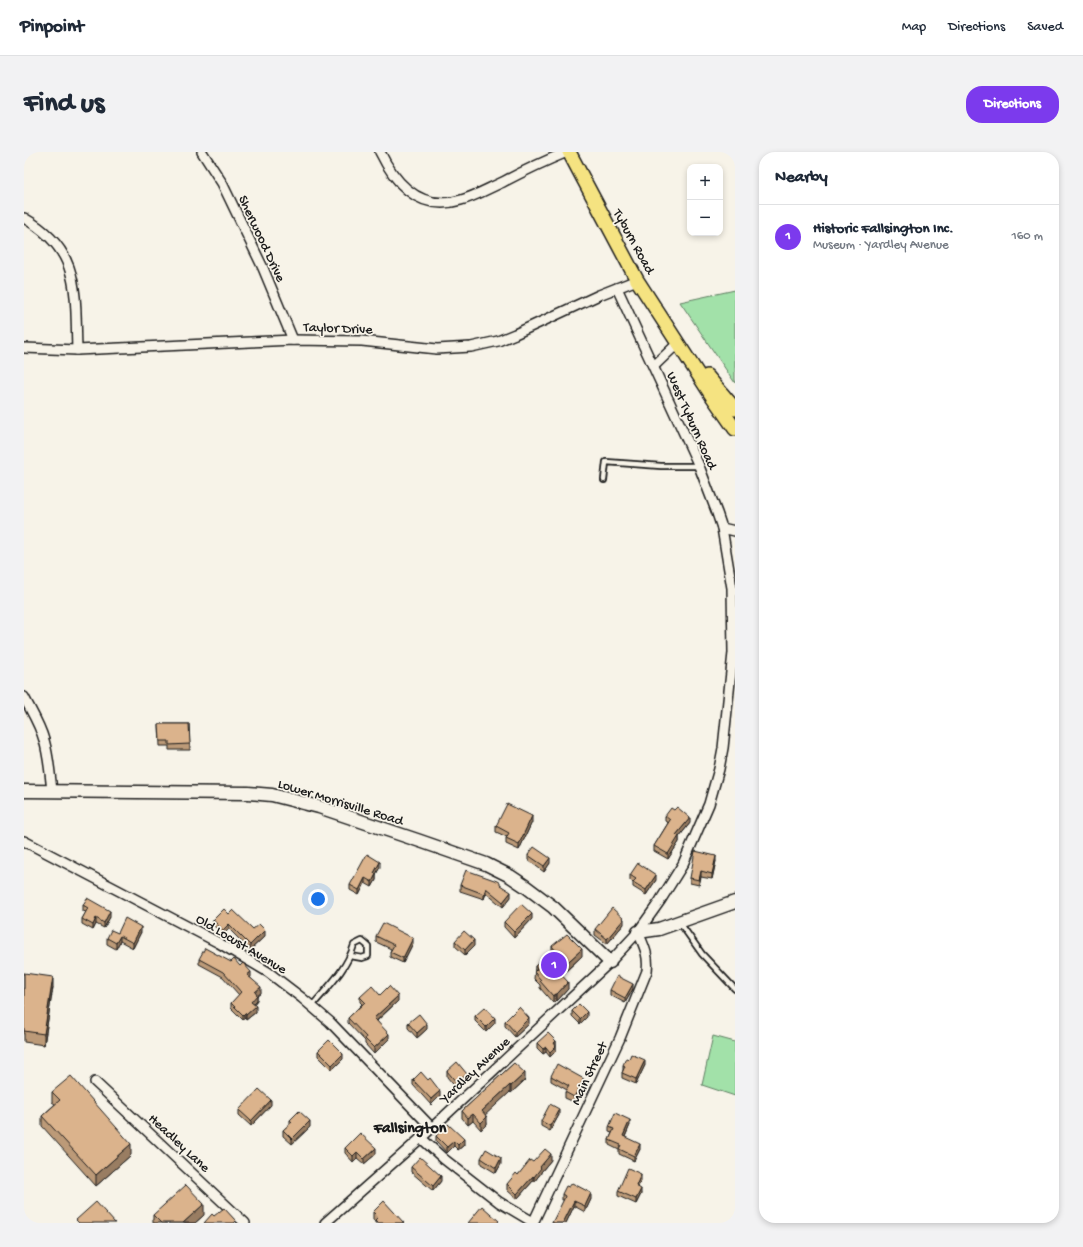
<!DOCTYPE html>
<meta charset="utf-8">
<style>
:root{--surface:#fff;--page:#f2f2f3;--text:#1f2937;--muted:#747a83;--line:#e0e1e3;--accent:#7c3aed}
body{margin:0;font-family:"Gochi Hand",sans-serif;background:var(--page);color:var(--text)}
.controls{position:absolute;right:12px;top:12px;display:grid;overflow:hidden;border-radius:8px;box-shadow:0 2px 6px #0003}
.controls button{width:36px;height:36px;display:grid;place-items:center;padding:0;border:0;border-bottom:1px solid var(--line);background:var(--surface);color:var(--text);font:20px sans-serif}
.you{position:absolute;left:294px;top:747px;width:14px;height:14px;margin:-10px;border:3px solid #fff;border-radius:50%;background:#1a73e8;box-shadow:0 0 0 6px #1a73e833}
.badge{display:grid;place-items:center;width:26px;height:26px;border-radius:50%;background:var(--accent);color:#fff;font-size:13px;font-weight:700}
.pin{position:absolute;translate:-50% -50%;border:2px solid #fff;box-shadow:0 1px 4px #0006}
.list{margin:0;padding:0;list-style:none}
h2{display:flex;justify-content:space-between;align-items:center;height:52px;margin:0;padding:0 16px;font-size:17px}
h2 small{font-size:13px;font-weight:400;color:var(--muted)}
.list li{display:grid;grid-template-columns:26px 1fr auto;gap:12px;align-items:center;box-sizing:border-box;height:64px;padding:0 16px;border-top:1px solid var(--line)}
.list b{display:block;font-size:15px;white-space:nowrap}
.list p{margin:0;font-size:13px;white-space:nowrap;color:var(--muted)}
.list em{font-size:13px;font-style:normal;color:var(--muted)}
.map{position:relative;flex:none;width:711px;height:1071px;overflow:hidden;border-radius:16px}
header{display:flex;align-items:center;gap:24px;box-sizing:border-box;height:56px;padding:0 20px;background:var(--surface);border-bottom:1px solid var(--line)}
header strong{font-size:19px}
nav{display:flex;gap:22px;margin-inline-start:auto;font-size:14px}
.intro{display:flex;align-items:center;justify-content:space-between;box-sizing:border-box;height:96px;padding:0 24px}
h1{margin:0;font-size:28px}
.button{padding:10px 18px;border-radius:16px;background:var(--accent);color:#fff;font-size:14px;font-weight:700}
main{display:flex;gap:24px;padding:0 24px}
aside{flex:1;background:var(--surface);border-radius:16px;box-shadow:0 2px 6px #0003}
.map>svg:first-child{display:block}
.green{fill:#a2e1a9;stroke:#5f7e62}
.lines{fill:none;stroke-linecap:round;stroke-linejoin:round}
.lane-casing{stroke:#1c1c1c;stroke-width:8}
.street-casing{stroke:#1c1c1c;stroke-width:12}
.secondary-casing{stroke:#1c1c1c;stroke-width:15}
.primary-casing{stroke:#1c1c1c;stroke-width:16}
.lane{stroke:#f7f3e8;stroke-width:4.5}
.street{stroke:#f7f3e8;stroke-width:9}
.secondary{stroke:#f7f3e8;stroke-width:12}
.primary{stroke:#f5e381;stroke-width:13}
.wall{fill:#bc9a78;stroke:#1c1c1c}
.shaded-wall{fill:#997d62;stroke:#1c1c1c}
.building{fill:#dbb38c;stroke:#1c1c1c}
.labels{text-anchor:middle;stroke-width:3.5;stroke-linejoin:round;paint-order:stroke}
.street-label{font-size:14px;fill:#1c1c1c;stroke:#f7f3e8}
.quarter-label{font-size:16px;font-weight:bold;fill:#1c1c1c;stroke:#f7f3e8}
</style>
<header>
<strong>Pinpoint</strong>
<nav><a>Map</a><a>Directions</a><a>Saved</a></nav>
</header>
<div class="intro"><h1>Find us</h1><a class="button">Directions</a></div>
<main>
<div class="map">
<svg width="711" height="1071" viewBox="0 0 711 1071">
<rect width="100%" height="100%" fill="#f7f3e8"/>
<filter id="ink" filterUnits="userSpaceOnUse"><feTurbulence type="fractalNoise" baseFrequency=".025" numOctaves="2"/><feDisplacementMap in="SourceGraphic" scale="8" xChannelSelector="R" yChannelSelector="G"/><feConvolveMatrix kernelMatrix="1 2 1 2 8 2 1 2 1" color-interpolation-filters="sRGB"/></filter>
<g filter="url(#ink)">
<g class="green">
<polygon points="711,138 711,231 656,150"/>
<polygon points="689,884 711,890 711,944 678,933"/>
</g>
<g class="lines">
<defs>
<g id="lane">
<polyline points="580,328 582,310 637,314 675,314"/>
<polyline points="656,771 678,802 711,837"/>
<path d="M288,854C304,835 323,817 330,793L338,789L344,794V804L338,806L327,804"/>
</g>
<g id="street">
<polyline points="178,0 198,31 239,116 269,188"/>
<path d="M356,0C372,33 397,60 437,48C452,44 465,36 479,30C500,19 521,9 543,0"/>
<path d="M0,66C57,98 51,140 53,198"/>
<polyline points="0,196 53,198 269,188 338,189 413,197 447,195 474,189 491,182 575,143 613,128"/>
<polyline points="630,214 654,191"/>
<polyline points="698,376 711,379"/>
<path d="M0,545C7,559 16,573 20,588C25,605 26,622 28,639"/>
<polyline points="0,689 195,791 244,820 278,846 306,870 408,976"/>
<polyline points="71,930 221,1071"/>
<polyline points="397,986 420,1007 475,1050 509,1070"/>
<polyline points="301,1071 397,986 586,810 614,780 636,749 659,712 685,652 695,617 699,596 709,501 708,436 698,376 693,361 675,314 593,136"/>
<path d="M509,1071L596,886L623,819C625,803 620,794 614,780"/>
</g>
<g id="secondary">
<polyline points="0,639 224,641 248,643 295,655 396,689 462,712 486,724 501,734 529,755 586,810"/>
<polyline points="614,780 635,777 711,750"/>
</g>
<g id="primary">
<polyline points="545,0 613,128 688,244 711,277"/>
<polyline points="683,224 711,257"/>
</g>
</defs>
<use href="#lane" class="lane-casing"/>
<use href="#street" class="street-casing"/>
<use href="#secondary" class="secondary-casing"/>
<use href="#primary" class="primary-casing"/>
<use href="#lane" class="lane"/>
<use href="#street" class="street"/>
<use href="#secondary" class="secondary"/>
<use href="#primary" class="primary"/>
</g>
<g class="wall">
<polygon points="135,572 165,572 166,598 145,598 145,594 136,594"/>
<polygon points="641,664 666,671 655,685 655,690 644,707 630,699 630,694 644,671 641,669"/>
<polygon points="508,670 495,698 482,692 482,686 483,685 472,680 472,674"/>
<polygon points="504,703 526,711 520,720 504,708"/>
<polygon points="692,709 688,727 677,725 675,733 666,731 666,726"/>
<polygon points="356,715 352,722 352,728 348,735 341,731 335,743 326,738 326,733"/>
<polygon points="606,723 632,728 622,743 609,735 609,731 606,728"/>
<polygon points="436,733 476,733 487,745 479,755 462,741 460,747 436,739"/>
<polygon points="59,753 86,765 80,776 72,772 69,778 58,772 58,767 62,760 59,759"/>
<polygon points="205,762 229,777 241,784 226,798 205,777 199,783 189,773 189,768"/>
<polygon points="508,767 490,786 480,775 480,770"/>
<polygon points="600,772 583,792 571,783 571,777"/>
<polygon points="117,780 109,796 96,789 92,797 83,792 83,786 94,781"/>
<polygon points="352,784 389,791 379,811 366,805 366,800 367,797 352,790"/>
<polygon points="431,789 450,794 441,803 431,794"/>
<polygon points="528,794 558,804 538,823 544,837 533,849 532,848 529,851 516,836 516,833 510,827 511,814 523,815 533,807 528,801"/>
<polygon points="175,807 227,825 226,825 237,841 233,844 233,848 230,852 232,860 222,868 221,866 219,868 207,856 207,851 215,843 199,825 175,812"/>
<polygon points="0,821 29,835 20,893 0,890"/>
<polygon points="609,837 601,851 586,843 586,838"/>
<polygon points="356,843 374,849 353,869 365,887 350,902 341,892 341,889 324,871 324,866 338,852 336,850 336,845"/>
<polygon points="548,859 563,865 556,872 548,864"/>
<polygon points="451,864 471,871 462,880 451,869"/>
<polygon points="481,869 505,872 491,885 481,874"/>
<polygon points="384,871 403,877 393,886 384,876"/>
<polygon points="532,889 532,899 526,905 522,900 519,902 513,896 513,891"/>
<polygon points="294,899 319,907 308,918 294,904"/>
<polygon points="490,911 501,928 487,941 486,940 461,962 463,972 457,978 449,969 444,973 438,966 438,959"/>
<polygon points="599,913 621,913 612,932 598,926 598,921 599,918"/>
<polygon points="423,919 443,928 433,937 423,925"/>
<polygon points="527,924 560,932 550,950 541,946 541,940 543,938 527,929"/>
<polygon points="389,928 416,944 407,953 389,933"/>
<polygon points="28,940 107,1003 72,1034 18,974 18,964 31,952 28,950"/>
<polygon points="247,953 227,974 215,963 215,958"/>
<polygon points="535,963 526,979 517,974 517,969"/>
<polygon points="266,968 286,975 268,992 259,984 259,978 266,972"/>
<polygon points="424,972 440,993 434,998 430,994 423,1001 412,989 412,984"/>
<polygon points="606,973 601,985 616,997 610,1009 595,1002 595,998 585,993 585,988 588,981 585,980 585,975"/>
<polygon points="321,996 352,1002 340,1012 333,1006 329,1010 321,1001"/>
<polygon points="457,1006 477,1012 472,1021 457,1012"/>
<polygon points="527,1008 517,1020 517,1021 510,1030 509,1029 493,1047 483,1038 483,1032 509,1010"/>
<polygon points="387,1015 417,1029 409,1039 387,1020"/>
<polygon points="617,1028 614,1035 617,1042 612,1052 594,1044 594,1039"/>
<polygon points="538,1042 567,1047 561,1060 550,1054 542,1071 528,1071 540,1049 540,1048 538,1048"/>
<polygon points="349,1060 380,1071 351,1071 351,1070 349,1067"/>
<polygon points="129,1063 180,1063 171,1071 129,1071"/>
</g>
<g class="shaded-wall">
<polygon points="508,664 508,670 495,698 495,692"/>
<polygon points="666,666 666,671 655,685 655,690 644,707 644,702 652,683"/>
<polygon points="692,704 692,709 688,727 688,722"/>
<polygon points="526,706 526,711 520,720 520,714"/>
<polygon points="356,710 356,715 350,726 350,721"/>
<polygon points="677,719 677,725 675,733 675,728"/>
<polygon points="352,722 352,728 348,735 348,730"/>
<polygon points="632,723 632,728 622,743 622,738"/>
<polygon points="341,726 341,731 335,743 335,738"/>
<polygon points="462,736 462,741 460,747 460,742"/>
<polygon points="487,740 487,745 479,755 479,750"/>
<polygon points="86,759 86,765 80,776 80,771"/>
<polygon points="508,762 508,767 490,786 490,780"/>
<polygon points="72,766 72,772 69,778 69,773"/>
<polygon points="600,767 600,772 583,792 583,787"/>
<polygon points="205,772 205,777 199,783 199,778"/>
<polygon points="117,775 117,780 109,796 109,791"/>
<polygon points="241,778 241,784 226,798 226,793"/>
<polygon points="96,784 96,789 92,797 92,791"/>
<polygon points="389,786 389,791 379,811 379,806"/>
<polygon points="450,788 450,794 441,803 441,798"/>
<polygon points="558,797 558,804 534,826 534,819"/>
<polygon points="227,820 227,825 223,828 223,823"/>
<polygon points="29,825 29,835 20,893 20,882"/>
<polygon points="544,830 544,837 533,849 533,842"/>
<polygon points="609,832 609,837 601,851 601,846"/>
<polygon points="237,835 237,841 233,844 233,848 227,855 227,850 231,840"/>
<polygon points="532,842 532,848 529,851 529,844"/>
<polygon points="374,844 374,849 350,871 350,866"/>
<polygon points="232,854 232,860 222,868 222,863"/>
<polygon points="563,860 563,865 556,872 556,867"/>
<polygon points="221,861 221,866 219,868 219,863"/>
<polygon points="471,866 471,871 462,880 462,875"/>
<polygon points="505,866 505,872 491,885 491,880"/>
<polygon points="403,872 403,877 393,886 393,881"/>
<polygon points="365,882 365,887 350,902 350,896"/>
<polygon points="532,889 532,899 526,905 526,900 530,891"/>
<polygon points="522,895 522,900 519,902 519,897"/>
<polygon points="319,902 319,907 308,918 308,913"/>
<polygon points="621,908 621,913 612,932 612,927"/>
<polygon points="501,921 501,928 487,941 487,934"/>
<polygon points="443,922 443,928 433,937 433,931"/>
<polygon points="560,927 560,932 550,950 550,945"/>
<polygon points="486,933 486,940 458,966 458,959"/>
<polygon points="416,939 416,944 407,953 407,947"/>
<polygon points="247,948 247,953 227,974 227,969"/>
<polygon points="535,957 535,963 526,979 526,974"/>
<polygon points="449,962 449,969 444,973 444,966"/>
<polygon points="463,965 463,972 457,978 457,971"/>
<polygon points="606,968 606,973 599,989 599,984"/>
<polygon points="286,969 286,975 268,992 268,987"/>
<polygon points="440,987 440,993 434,998 434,993"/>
<polygon points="430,989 430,994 423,1001 423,995"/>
<polygon points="107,992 107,1003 72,1034 72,1023"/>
<polygon points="616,992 616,997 610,1009 610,1004"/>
<polygon points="352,996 352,1002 340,1012 340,1007"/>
<polygon points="333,1000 333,1006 329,1010 329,1004"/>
<polygon points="527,1002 527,1008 517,1020 517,1021 510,1030 510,1025 516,1015"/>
<polygon points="477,1006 477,1012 472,1021 472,1016"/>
<polygon points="617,1022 617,1028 612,1039 612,1034"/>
<polygon points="417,1024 417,1029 409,1039 409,1034"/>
<polygon points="509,1024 509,1029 493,1047 493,1042"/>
<polygon points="617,1037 617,1042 612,1052 612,1047"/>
<polygon points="567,1041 567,1047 561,1060 561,1054"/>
<polygon points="550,1049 550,1054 542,1071 539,1071"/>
<polygon points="180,1052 180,1063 171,1071 159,1071"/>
</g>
<g class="building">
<polygon points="135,572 165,572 166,592 145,593 145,589 136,589"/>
<polygon points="483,652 508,664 495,692 482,686 485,681 472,674"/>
<polygon points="653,655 666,666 652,683 655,684 644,702 630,694 646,668 641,664 647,656 650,658"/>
<polygon points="510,695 526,706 520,714 504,703"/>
<polygon points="671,699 692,704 688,722 677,719 675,728 666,726"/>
<polygon points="343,702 356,710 350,721 352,722 348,730 341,726 335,738 326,733"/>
<polygon points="614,711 632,723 622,738 609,730 612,727 606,723"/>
<polygon points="442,718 473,729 476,731 476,733 487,740 479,750 462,736 460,742 436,733"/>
<polygon points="63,746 86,759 80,771 72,766 69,773 58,767 64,756 59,753"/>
<polygon points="497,752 508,762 490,780 480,770"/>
<polygon points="588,756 600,767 583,787 571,777"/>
<polygon points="200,757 205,762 209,758 229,777 235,772 241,778 226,793 205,772 199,778 189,768"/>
<polygon points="101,766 117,775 109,791 96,784 92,791 83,786 87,778 94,781"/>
<polygon points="359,771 389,786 379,806 366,800 370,793 352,784"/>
<polygon points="440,779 450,788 441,798 431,789"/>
<polygon points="543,782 558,797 534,819 544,830 533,842 532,842 529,844 516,829 517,828 510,820 513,817 511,814 517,809 523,815 536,804 528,794"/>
<polygon points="181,796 207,810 210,807 216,814 219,811 227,820 223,823 237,835 231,840 233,843 227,850 232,854 222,863 221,861 219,863 207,851 217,840 199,820 175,807"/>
<polygon points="0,821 29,825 20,882 0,879"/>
<polygon points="593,824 609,832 601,846 586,838"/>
<polygon points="348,834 356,843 365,834 374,844 350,866 365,882 350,896 341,887 342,885 324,866 341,850 336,845"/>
<polygon points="555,852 563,860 556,867 548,859"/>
<polygon points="461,855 471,866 462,875 451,864"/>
<polygon points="495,855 505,866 491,880 481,869"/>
<polygon points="395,862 403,872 393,881 384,871"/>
<polygon points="524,881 532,889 530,891 532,894 526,900 522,895 519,897 513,891"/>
<polygon points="305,888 319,902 308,913 294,899"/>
<polygon points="607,902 621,908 612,927 598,921 601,914 599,913 602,906 605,907"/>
<polygon points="433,910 443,922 433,931 423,919"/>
<polygon points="490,911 501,921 487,934 486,933 458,959 463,965 457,971 449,962 444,966 438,959"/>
<polygon points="533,912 560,927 550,945 541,940 545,934 527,924"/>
<polygon points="397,920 404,928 406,926 416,939 407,947 389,928"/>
<polygon points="47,924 107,992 72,1023 18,964 36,948 28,940"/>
<polygon points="235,937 247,948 227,969 215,958"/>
<polygon points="526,952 535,957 526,974 517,969"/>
<polygon points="275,959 286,969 268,987 259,978 268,970 266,968"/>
<polygon points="591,961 606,968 599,984 616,992 610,1004 595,997 597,993 585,988 590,977 585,975"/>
<polygon points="424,972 440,987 434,993 430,989 423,995 412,984"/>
<polygon points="336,981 352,996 340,1007 333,1000 329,1004 321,996"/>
<polygon points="462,997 477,1006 472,1016 457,1006"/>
<polygon points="521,997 527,1002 516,1015 517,1016 510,1025 509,1024 493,1042 483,1032 492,1021 494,1023 506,1008 509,1010"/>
<polygon points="396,1005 417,1024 409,1034 387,1015"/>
<polygon points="604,1016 617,1022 612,1034 617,1037 612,1047 594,1039"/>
<polygon points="548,1031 567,1041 561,1054 550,1049 539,1071 528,1071 540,1047 541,1044 538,1042 542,1034 545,1035"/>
<polygon points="162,1033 180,1052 159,1071 137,1071 129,1063"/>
<polygon points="360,1049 380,1071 354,1071 351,1068 354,1065 349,1060"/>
<polygon points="72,1050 91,1071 55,1071 52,1068"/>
<polygon points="458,1054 475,1069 473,1071 444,1071"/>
<polygon points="200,1056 212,1069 210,1071 180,1071 188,1062 190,1064"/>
</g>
</g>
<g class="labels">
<g class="street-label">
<text transform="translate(239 86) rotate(65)" y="5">Sherwood Drive</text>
<text transform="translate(611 89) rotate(61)" y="5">Tyburn Road</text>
<text transform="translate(314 175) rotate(2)" y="5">Taylor Drive</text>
<text transform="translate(669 268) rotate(66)" y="5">West Tyburn Road</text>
<text transform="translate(317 649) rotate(17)" y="5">Lower Morrisville Road</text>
<text transform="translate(218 791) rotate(31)" y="5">Old Locust Avenue</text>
<text transform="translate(450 917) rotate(-43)" y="5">Yardley Avenue</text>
<text transform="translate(564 921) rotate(-65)" y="5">Main Street</text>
<text transform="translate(156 990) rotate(43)" y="5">Headley Lane</text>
</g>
<g class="quarter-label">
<text x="386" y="980">Fallsington</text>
</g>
</g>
</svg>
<div class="controls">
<button>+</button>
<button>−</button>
</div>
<div class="you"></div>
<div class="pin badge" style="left:530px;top:813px">1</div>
</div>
<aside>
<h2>Nearby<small></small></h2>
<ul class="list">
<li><span class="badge">1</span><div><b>Historic Fallsington Inc.</b><p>Museum · Yardley Avenue</p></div><em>160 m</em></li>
</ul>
</aside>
</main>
